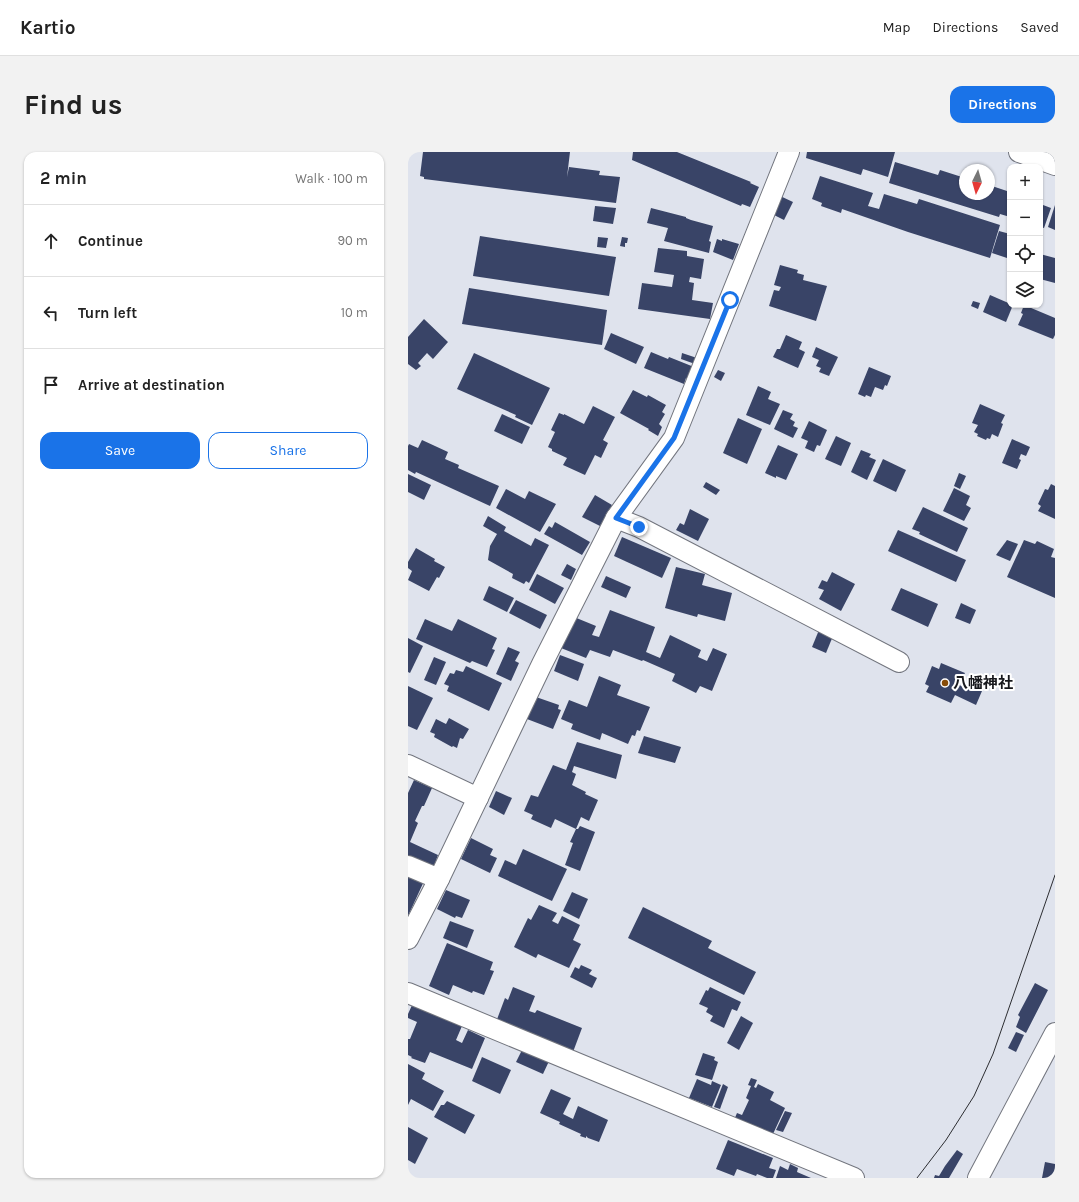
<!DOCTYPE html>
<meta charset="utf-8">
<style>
:root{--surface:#fff;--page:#f2f2f2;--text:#222;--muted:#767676;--line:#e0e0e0;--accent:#1a73e8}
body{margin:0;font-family:Karla,"Noto Sans JP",sans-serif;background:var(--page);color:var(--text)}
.controls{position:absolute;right:12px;top:12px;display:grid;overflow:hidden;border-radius:8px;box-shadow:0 1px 3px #0004}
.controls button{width:36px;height:36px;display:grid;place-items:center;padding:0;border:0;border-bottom:1px solid var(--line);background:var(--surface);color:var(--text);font:20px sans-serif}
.compass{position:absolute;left:551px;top:12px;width:36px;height:36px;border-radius:50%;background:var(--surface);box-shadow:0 1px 3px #0004;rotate:185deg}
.stop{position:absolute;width:12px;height:12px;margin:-9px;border:3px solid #1a73e8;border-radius:50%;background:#fff}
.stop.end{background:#1a73e8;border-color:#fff;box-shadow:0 1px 4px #0008}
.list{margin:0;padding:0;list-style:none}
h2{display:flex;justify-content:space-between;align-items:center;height:52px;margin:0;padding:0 16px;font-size:17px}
h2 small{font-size:13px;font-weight:400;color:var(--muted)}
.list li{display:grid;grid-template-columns:26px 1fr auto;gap:12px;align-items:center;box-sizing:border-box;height:72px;padding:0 16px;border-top:1px solid var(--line)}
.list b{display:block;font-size:15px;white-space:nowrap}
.list em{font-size:13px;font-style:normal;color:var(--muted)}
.actions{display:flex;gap:8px;padding:12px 16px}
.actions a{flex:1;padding:9px 0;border:1px solid var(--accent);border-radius:12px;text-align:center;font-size:14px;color:var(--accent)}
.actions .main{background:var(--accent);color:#fff}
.icon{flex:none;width:22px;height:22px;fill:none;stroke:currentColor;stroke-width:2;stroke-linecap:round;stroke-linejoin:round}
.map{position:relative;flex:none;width:647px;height:1026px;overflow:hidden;border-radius:12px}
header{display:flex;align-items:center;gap:24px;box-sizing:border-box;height:56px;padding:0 20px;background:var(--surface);border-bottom:1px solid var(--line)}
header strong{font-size:19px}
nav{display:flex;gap:22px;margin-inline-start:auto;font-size:14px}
.intro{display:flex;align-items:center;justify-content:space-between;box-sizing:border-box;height:96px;padding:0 24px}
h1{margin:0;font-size:28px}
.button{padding:10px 18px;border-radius:12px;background:var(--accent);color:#fff;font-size:14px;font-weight:700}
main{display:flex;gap:24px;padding:0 24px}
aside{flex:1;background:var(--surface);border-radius:12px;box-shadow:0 1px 3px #0004}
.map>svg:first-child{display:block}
.building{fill:#394467}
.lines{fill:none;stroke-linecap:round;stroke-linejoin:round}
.minor-casing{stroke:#72757e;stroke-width:22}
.minor{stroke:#fff;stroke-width:20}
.tram{stroke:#2c2d31;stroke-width:1}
.route{stroke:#1a73e8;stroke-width:5}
.poi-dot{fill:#884c08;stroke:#fff;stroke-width:1.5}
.labels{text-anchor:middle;stroke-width:4;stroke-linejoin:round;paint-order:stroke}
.poi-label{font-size:15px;font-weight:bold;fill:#17181c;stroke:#fff;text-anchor:start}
</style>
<header>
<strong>Kartio</strong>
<nav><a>Map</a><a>Directions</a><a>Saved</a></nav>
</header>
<div class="intro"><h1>Find us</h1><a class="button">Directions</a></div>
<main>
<aside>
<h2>2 min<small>Walk · 100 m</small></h2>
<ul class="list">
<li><svg class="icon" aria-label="ahead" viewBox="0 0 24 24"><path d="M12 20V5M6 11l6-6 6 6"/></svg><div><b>Continue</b></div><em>90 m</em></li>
<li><svg class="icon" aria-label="left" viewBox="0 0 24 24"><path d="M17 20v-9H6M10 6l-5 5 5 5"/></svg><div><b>Turn left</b></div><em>10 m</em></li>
<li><svg class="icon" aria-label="arrive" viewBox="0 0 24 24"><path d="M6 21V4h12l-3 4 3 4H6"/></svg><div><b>Arrive at destination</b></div></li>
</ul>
<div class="actions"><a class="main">Save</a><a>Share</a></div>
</aside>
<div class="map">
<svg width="647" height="1026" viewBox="0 0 647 1026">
<rect width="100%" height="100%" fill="#dfe3ed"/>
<g class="building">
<polygon points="15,0 162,0 159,25 161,15 192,19 191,23 212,25 208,51 16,27 16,25 12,24"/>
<polygon points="225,0 269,0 343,30 342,31 351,35 342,55 334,52 333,54 224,8"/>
<polygon points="399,0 487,0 480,25 455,17 453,23 398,6"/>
<polygon points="487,10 530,23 532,18 557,26 557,42 581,42 581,33 599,39 599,41 602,42 602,65 592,62 591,65 481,31"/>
<polygon points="412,24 465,41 460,54 471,57 476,42 509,52 511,47 592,73 582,106 500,80 434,57 433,61 413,54 414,51 404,47"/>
<polygon points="370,43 385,50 376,68 362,61"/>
<polygon points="635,53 643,56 636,76 632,75 632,55 634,56"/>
<polygon points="647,53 647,78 640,75"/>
<polygon points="187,54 208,56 205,72 185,69"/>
<polygon points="243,56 278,65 278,66 283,68 305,74 301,89 303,90 301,101 256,89 260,76 239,71"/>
<polygon points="591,79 602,82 602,107 584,101"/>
<polygon points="72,84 208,105 201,144 65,124"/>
<polygon points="190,85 200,86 198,96 189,95"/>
<polygon points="214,85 220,86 219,91 217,91 217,95 212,94"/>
<polygon points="309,87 314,89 314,87 331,92 325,108 305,100"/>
<polygon points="250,96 279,99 279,104 296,107 293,127 282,125 281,130 286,131 284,148 305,151 302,167 230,157 234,131 264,135 266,123 246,120"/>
<polygon points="632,102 647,106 647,131 632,127"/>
<polygon points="372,113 390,118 389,121 396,123 395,128 419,134 408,169 361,154 366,138 371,139 373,135 366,133"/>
<polygon points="61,136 199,158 194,193 54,172"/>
<polygon points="582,143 605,153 598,170 575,160"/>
<polygon points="565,149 572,151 570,157 563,154"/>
<polygon points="616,153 647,166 647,183 645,187 610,173 615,162 613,161"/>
<polygon points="16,167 40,190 25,207 19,201 10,211 13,214 8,218 0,212 0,185"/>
<polygon points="203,181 236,195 228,212 196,197"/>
<polygon points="378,183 394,190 391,197 397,200 390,216 365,205 369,197 372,197"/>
<polygon points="408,195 430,205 421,224 411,220 413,216 408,214 411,208 404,205"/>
<polygon points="243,200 260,207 261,205 286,215 281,227 278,226 276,232 236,216"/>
<polygon points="66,201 142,236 124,273 107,265 108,263 49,237"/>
<polygon points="274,201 289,206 287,212 273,207"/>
<polygon points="461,215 483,224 479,234 477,233 475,238 467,235 463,245 458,243 457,245 450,242"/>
<polygon points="310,218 317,221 313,229 306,225"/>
<polygon points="350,234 363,240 360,247 372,252 362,273 338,263"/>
<polygon points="225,238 239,245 240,243 258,253 254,260 257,262 251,272 254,275 250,284 240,278 241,277 212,261"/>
<polygon points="572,252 597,263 593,271 595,272 590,285 584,282 582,287 579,286 578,288 569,284 570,282 566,280 570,273 564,271"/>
<polygon points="185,254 207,265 195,288 200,291 193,306 187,303 177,323 155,313 159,306 144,299 144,297 140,295 147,280 143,278 151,261 156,263 156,262 176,272"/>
<polygon points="375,258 385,262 382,267 387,270 385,274 390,276 385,286 366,277"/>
<polygon points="94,262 122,275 114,292 86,279"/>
<polygon points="330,266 354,277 339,312 315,301"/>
<polygon points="401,269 419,278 412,294 409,293 406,300 397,296 400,289 393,286"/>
<polygon points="428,284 443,291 433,314 417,307"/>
<polygon points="604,287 622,295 618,304 613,302 611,307 613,308 609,317 594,311"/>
<polygon points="14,288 40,300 37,307 51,313 50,316 91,334 82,354 8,320 7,322 0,318 0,294 1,292 10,296"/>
<polygon points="370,293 390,302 378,328 368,324 368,326 357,321"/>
<polygon points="453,298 463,302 461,305 468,308 459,328 443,320"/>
<polygon points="475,307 498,318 488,340 465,329"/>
<polygon points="551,321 558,324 552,337 546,334"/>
<polygon points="0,322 23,333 16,348 0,340"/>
<polygon points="298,330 312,338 308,343 295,335"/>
<polygon points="643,332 647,334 647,367 630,359 633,354 630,352 637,337 640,338"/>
<polygon points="546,336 562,344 558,353 563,356 556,369 535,359"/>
<polygon points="98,337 117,347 121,339 148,352 132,380 88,356"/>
<polygon points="187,343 204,353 192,374 174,365"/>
<polygon points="515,355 560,376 549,400 511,382 512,380 504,377"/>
<polygon points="282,357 301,367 290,389 268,378 272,371 276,373"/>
<polygon points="80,364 98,375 96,379 123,394 127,386 141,393 121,431 118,429 116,432 104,426 105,422 80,408 82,394 89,382 75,374"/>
<polygon points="147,370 182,390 174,403 136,382 141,374 144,376"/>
<polygon points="490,378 558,408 548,430 480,399"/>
<polygon points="214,385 263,406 254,426 206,404"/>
<polygon points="599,388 610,392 602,409 588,403"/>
<polygon points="616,388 627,392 629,389 646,397 643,405 647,406 647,446 599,425"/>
<polygon points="8,396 27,407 26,409 37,415 31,426 29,425 21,439 0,428 4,419 0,416 0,410"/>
<polygon points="159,412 168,417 163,428 153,423"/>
<polygon points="268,415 297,422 294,433 324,441 317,469 290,462 289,465 257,456"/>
<polygon points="424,420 447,432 433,459 411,447 416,438 410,436 414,428 419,430"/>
<polygon points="129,422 156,436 147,452 121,438"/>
<polygon points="198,424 223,435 218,446 193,435"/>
<polygon points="81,434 106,446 99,460 75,448"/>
<polygon points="493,436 530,452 520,475 483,458"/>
<polygon points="108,448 139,463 132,477 101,461"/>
<polygon points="553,451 568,458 562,472 547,466"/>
<polygon points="202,458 247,475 238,500 252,506 262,483 293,498 290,505 299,509 305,496 319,502 304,539 292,534 288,541 264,529 267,522 235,508 234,509 205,498 202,505 182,498 178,506 153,496 166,465 188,474 184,483 191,485"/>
<polygon points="17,467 44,479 50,467 89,486 84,497 87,498 79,515 64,509 62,511 8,487"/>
<polygon points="411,478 425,484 418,501 404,495"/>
<polygon points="0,486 15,494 2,521 0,520"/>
<polygon points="100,495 112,500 107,509 111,511 103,529 88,522"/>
<polygon points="152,503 176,512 170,529 146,519"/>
<polygon points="26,505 38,510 28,533 16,528"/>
<polygon points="533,511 557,521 551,533 559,536 560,533 574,539 568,553 547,543 543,551 518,540 521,534 517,532 524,514 531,517"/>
<polygon points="58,514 94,531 81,559 39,539 41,534 36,532 42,521 46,522 48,518 55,520"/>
<polygon points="191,524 213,533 209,543 242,555 232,579 229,578 227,584 224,583 220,592 194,581 192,588 163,577 165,572 153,567 161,548 179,555"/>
<polygon points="0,534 25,546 9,578 0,574"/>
<polygon points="128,545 151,553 150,557 153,558 145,577 119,567"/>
<polygon points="41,566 61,577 55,587 52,586 49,596 45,594 44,595 26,585 27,582 22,580 28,567 38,572"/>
<polygon points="236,584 273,595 267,611 230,601"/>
<polygon points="169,590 214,603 208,627 166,614 164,620 168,622 164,633 178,640 177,642 190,648 181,669 173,665 168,677 147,667 143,676 123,667 125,663 116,659 123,643 130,645 145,613 158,618"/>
<polygon points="6,628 24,636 16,654 14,654 7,669 10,671 2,690 30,703 25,717 0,706 0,641"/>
<polygon points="88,639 104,646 96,663 81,655"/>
<polygon points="172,674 187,680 172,719 157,713 165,691 162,690 168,677 170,677"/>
<polygon points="63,686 85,697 82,703 89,706 82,721 53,707"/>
<polygon points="115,697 159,717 144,749 90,724 97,708 108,713"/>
<polygon points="2,721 17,727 0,764 0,725"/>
<polygon points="38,738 62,748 54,766 48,764 47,766 29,757"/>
<polygon points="164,740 180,747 171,767 155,759"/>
<polygon points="131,753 149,761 144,769 150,772 154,764 172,773 165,788 173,792 161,816 130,802 128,806 106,795 120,766 123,768"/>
<polygon points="235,755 304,789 300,796 348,820 336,843 220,786"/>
<polygon points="42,769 66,778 59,796 35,786"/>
<polygon points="39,791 85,810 82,818 86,819 76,843 65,839 64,841 45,833 41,843 21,834"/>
<polygon points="173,813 184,818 181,822 189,826 184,836 162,825 167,815 171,817"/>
<polygon points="627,831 640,838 618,881 608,875 612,865 610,863"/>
<polygon points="105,835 127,844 121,859 127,861 129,858 174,876 165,900 122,883 123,881 115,878 114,880 88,870 97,846 100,848"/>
<polygon points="302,835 333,850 329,859 324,857 316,876 302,869 305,864 298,860 300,856 291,852 298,838 300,839"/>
<polygon points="5,851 28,863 54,874 48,888 54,891 60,878 77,886 64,917 22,900 17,911 3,906 4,905 0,903 0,887 2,887 9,870 0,866 0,862"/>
<polygon points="333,864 345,871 331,898 319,891"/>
<polygon points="608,880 616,883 608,900 600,896"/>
<polygon points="115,896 142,907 135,922 108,910"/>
<polygon points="295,901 307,905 306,908 310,910 304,928 287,923"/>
<polygon points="74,905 103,918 92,942 64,929"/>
<polygon points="0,912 17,921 14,927 36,939 25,959 3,947 0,953"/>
<polygon points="343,926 349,928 346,935 348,936 350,932 366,940 362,948 377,956 365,982 337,970 336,972 326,968 329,961 334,963 341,948 338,946 343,934 340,933"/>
<polygon points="289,927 303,933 304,929 313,933 304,955 281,946"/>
<polygon points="315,932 320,935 312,957 306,955"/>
<polygon points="143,937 163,946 155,962 165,967 170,954 200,968 191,990 180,986 178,984 178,986 172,984 173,982 151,972 152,970 132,961"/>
<polygon points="39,949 67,963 57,982 26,965 33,953 36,953"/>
<polygon points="377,959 384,961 375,980 368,978"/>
<polygon points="0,975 20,986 7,1012 0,1008"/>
<polygon points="320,988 365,1006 361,1016 368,1018 365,1026 359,1026 349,1022 348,1024 329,1017 326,1024 308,1017"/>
<polygon points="549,998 555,1002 541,1026 526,1026 527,1023 531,1024 537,1014"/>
<polygon points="637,1010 647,1012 647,1026 634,1026"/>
<polygon points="382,1012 390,1016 389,1020 403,1026 368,1026 372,1014 380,1018"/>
</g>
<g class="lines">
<defs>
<g id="minor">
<polyline points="611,0 647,13"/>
<polyline points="208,366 231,375 491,510"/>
<polyline points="0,613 70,646"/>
<polyline points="0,714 31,727"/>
<polyline points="0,787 31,727 134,512 208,366 266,286 381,0"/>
<polyline points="0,841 446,1026"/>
<polyline points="570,1026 647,881"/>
</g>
</defs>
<use href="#minor" class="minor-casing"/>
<use href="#minor" class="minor"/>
<polyline class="tram" points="509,1026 538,988 566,944 585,902 647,723"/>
</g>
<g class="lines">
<polyline class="route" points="231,375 208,366 266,286 322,148"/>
</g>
<circle class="poi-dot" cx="537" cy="531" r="4"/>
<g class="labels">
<g class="poi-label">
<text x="545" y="536">八幡神社</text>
</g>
</g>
</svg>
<div class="controls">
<button>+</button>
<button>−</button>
<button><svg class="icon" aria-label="locate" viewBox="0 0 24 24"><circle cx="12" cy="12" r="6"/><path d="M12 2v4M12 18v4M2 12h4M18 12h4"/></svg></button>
<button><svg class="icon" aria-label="layers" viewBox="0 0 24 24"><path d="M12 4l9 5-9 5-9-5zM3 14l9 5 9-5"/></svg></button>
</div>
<svg class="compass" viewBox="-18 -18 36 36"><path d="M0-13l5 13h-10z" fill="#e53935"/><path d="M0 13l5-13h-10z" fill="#767676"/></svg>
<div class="stop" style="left:322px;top:148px"></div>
<div class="stop end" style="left:231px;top:375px"></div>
</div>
</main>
